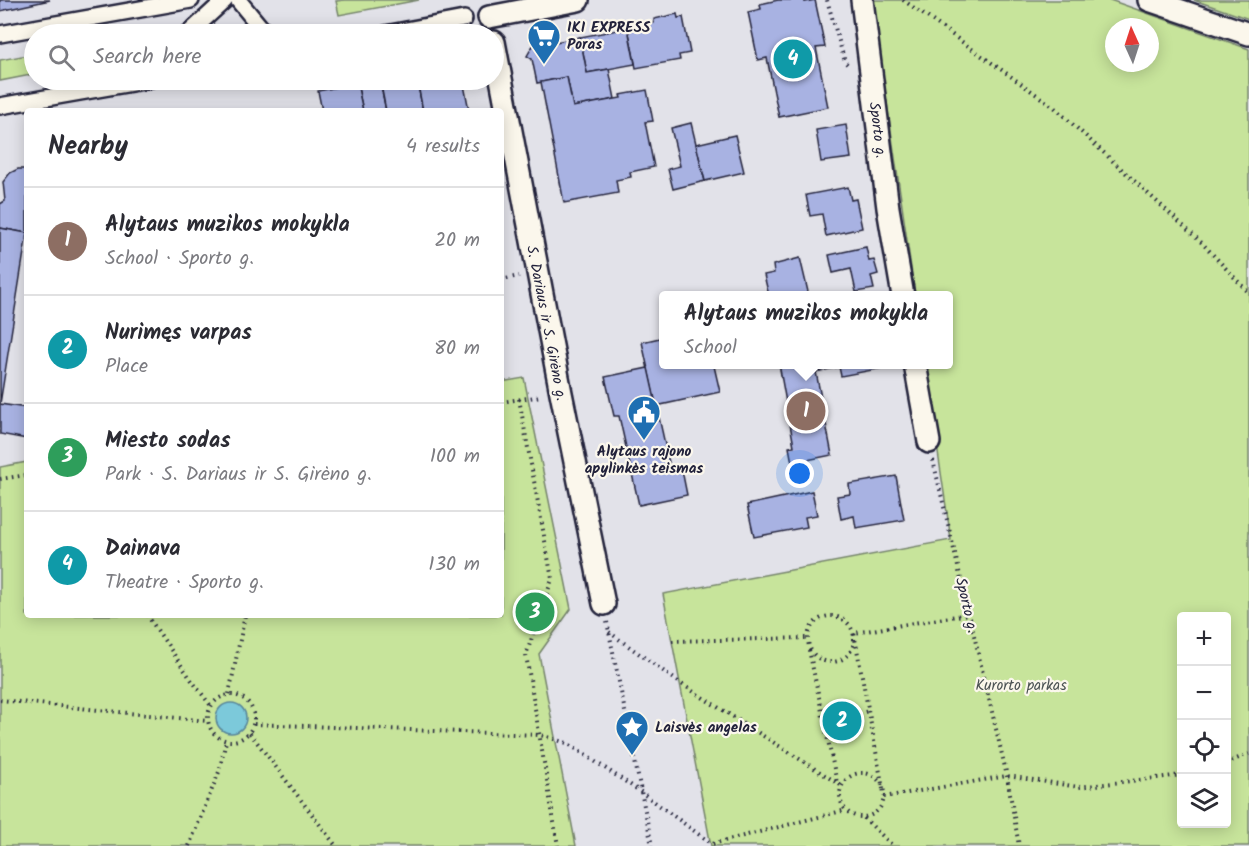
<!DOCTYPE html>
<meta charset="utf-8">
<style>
:root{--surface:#fff;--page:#f2f2f3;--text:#2b2b33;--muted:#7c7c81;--line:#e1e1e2;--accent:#2563eb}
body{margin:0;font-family:Kalam,sans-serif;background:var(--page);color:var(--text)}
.controls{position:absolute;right:18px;bottom:18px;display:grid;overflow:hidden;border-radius:6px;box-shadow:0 3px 15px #0003}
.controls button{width:54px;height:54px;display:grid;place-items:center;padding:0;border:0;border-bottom:2px solid var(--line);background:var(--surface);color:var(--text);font:30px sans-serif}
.compass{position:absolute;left:1105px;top:18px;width:54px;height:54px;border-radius:50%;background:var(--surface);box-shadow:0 3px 15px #0003;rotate:357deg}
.you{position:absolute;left:800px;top:474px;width:21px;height:21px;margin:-15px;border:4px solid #fff;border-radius:50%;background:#1a73e8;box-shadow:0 0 0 9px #1a73e833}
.badge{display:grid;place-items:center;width:39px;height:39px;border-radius:50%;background:var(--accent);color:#fff;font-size:20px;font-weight:700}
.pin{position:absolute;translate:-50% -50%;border:3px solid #fff;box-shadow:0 2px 6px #0006}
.popup{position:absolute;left:659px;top:291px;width:294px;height:78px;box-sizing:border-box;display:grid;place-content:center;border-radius:6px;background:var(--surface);filter:drop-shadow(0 2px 4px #0005);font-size:20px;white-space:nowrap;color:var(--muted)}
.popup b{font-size:22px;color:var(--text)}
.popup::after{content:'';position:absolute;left:50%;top:100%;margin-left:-12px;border:12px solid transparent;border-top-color:var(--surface)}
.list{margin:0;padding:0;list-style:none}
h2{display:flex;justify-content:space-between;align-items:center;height:78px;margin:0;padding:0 24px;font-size:26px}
h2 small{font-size:20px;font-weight:400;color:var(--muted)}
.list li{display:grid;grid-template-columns:39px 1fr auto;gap:18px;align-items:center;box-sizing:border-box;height:108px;padding:0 24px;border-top:2px solid var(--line)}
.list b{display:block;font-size:22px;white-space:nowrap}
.list p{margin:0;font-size:20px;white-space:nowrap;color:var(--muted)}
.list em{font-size:20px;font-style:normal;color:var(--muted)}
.icon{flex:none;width:33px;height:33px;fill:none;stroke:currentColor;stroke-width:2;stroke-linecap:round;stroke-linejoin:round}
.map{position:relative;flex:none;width:1249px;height:846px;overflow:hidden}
.search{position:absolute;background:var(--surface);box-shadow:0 3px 15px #0003;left:24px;top:24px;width:480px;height:66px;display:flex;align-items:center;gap:15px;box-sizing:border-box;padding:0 21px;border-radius:33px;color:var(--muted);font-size:22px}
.panel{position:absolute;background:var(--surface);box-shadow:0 3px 15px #0003;left:24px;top:108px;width:480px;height:510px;border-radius:6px}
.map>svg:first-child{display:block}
.green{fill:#c7e49b;stroke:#74836b;stroke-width:1.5;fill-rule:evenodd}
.water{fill:#7cc9da;stroke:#58869a;stroke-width:1.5}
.building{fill:#a8b2e2;stroke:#22223b;stroke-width:1.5}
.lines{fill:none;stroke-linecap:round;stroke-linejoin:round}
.pedestrian-casing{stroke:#22223b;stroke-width:20}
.minor-casing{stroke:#22223b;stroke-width:26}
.path{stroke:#22223b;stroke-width:4;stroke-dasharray:1.5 4.5;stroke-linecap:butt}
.pedestrian{stroke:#fbf7ec;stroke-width:15}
.minor{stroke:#fbf7ec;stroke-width:21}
.labels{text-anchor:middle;stroke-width:4.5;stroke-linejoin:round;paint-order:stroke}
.poi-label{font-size:15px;font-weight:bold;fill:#22223b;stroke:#fbf7ec;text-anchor:start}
.street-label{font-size:15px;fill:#22223b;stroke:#fbf7ec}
.park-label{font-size:15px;fill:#4b5253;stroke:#fbf7ec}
</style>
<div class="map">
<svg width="1249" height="846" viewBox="0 0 1249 846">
<rect width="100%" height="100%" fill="#e2e2e9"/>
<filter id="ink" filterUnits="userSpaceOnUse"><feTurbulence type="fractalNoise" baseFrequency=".0167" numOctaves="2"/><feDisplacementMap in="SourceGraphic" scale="12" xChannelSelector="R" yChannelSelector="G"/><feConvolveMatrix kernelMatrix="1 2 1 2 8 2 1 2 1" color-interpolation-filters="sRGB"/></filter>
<g filter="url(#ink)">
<g class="green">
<polygon points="344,0 419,0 339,15 336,1"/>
<path d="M872,0H1110L1249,49V846H711L663,594L951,540L925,365L948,364V296L915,295ZM1114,27H1150V63H1114ZM1182,616H1226V824H1182Z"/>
<polygon points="1194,0 1249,0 1249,19"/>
<polygon points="27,55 31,75 0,81 0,60"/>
<polygon points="524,378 571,609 539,654 576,846 0,846 0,467 27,462 27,615 501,615 501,382"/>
</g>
<circle class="water" cx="231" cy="718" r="15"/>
<g class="building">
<polygon points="0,0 50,0 0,11"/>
<polygon points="778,0 805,0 805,2 815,0 825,47 816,48 828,107 779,117 767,58 758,60 748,12 761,9 760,4"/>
<polygon points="677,14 678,18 683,17 690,53 679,55 680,60 636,68 628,28 654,23 654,19"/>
<polygon points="628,28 635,64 587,73 580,37"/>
<polygon points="580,37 587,73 609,69 615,99 573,107 567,77 537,83 532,59 527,56 535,42 541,45"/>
<polygon points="567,77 573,107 621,98 620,95 647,90 653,121 645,122 654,167 630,172 631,177 616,180 618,193 564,203 541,82"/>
<polygon points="374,80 380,80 386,111 363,111 357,83"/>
<polygon points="380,80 417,80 423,111 386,111"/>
<polygon points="417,80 463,80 469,110 423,111"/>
<polygon points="357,83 363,111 322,111 318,91"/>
<polygon points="691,123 705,181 673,189 668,169 680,166 671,128"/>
<polygon points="846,125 851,158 821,162 816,130"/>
<polygon points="735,135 744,172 705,181 696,144"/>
<polygon points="18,169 27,169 27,233 0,228 0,204 5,201 3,182 10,173"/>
<polygon points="848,187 851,200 856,199 862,228 826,236 822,214 810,216 806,195"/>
<polygon points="0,228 27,233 0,404 27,408 27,439 0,434"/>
<polygon points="866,247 869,261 874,260 878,274 871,276 874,289 856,292 851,269 833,273 829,255"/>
<polygon points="800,258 809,296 769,296 764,275 774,273 773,265"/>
<polygon points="664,337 664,364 719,364 714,366 720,392 656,406 642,342"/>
<polygon points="779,364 882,364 883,368 841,376 839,367 816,372 832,455 792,463 789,447 794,446"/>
<polygon points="648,368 670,467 681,465 687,495 639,505 619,416 614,416 605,377"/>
<polygon points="896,476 904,520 856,528 854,516 841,519 837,496 850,494 849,484"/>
<polygon points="812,491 817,515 805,517 807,527 754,537 747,505"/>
</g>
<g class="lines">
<defs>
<g id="pedestrian">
<polyline points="238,0 266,34"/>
<polyline points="0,34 191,0"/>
<polyline points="188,34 225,0"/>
<polyline points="385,34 464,19"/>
<polyline points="0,106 149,80"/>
</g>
<g id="minor">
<polyline points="862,0 888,208 903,296"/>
<polyline points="1149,0 1249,34"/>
<polyline points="489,17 578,0"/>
<polyline points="494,42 561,393 604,604"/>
<polyline points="915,364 929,442"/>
</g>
</defs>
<use href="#pedestrian" class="pedestrian-casing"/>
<use href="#minor" class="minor-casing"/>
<g class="path">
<polyline points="827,0 845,62 850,67"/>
<polyline points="903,0 1054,107 1202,243 1249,293"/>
<polyline points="501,280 519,276"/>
<polyline points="519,399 552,579 526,655 558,846"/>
<polyline points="501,402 542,396"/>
<polyline points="933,460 1007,776 1019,846"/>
<polyline points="0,479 27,475"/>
<polyline points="147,615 190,678 211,706"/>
<circle cx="831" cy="639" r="23"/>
<polyline points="607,622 652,846"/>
<polyline points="609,632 680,683 842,786"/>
<polyline points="672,641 808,638"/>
<polyline points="809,650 837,783"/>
<polyline points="229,694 245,615"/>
<circle cx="231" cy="718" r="23"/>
<polyline points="0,700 208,721"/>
<polyline points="824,722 869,711"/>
<polyline points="254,724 540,735 567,743 641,792 712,844 846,810"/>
<polyline points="250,733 336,846"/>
<polyline points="1226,763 1249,754"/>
<circle cx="862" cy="795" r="22"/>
<polyline points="883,789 854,633 968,614"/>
<polyline points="884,797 1007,776 1079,787 1182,775"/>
<polyline points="864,818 893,846"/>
<polyline points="189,846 219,772 226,741"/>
</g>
<use href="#pedestrian" class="pedestrian"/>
<use href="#minor" class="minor"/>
</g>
</g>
<defs>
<symbol id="supermarket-pin" viewBox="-11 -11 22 30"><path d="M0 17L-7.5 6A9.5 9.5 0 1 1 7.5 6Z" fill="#1f6fb2" stroke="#fbf7ec"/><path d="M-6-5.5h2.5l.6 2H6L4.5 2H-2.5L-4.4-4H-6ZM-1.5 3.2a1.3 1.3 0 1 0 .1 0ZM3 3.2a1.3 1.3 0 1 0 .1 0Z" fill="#fff"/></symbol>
<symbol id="civic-pin" viewBox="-11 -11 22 30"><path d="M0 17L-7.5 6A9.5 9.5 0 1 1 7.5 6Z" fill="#1f6fb2" stroke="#fbf7ec"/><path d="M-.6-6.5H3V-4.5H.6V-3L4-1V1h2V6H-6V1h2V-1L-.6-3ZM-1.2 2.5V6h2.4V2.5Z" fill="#fff"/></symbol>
<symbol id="sight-pin" viewBox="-11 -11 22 30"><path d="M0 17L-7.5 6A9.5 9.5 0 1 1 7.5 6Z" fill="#1f6fb2" stroke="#fbf7ec"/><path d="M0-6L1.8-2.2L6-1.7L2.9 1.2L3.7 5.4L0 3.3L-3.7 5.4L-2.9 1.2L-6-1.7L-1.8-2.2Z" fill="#fff"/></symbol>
</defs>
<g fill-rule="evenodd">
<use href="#supermarket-pin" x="525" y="17" width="38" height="52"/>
<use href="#civic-pin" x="625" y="393" width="38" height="52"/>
<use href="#sight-pin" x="613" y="708" width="38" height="52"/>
</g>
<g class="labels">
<g class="poi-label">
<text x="567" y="32">IKI EXPRESS<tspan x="567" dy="17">Poras</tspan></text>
<text x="644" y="456" text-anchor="middle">Alytaus rajono<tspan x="644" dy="17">apylinkės teismas</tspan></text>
<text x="655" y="732">Laisvės angelas</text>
</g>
<g class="street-label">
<text transform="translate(878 130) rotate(83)" y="5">Sporto g.</text>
<text transform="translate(547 323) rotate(79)" y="5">S. Dariaus ir S. Girėno g.</text>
<text transform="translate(967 605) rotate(77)" y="5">Sporto g.</text>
</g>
<g class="park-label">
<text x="1021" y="690">Kurorto parkas</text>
</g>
</g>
</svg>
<div class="controls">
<button>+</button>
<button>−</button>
<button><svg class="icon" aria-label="locate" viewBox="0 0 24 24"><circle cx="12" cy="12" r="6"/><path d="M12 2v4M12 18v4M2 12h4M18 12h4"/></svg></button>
<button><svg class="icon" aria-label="layers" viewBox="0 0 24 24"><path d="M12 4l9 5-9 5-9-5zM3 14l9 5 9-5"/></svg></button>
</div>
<svg class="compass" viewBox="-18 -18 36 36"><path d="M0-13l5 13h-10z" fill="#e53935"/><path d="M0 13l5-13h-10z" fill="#7c7c81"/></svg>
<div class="you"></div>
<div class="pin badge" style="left:806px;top:411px;background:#8d6e63">1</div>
<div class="popup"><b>Alytaus muzikos mokykla</b>School</div>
<div class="pin badge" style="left:842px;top:721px;background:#0f9aa8">2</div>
<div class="pin badge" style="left:535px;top:612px;background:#2e9e5b">3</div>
<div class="pin badge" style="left:793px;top:59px;background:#0f9aa8">4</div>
<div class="search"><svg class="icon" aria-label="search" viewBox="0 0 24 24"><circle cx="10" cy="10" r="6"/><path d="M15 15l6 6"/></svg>Search here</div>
<section class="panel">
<h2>Nearby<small>4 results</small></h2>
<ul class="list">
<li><span class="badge" style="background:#8d6e63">1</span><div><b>Alytaus muzikos mokykla</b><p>School · Sporto g.</p></div><em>20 m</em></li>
<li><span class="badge" style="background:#0f9aa8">2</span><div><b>Nurimęs varpas</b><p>Place</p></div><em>80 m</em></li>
<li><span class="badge" style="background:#2e9e5b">3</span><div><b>Miesto sodas</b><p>Park · S. Dariaus ir S. Girėno g.</p></div><em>100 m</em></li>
<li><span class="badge" style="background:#0f9aa8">4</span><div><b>Dainava</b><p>Theatre · Sporto g.</p></div><em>130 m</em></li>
</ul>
</section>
</div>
